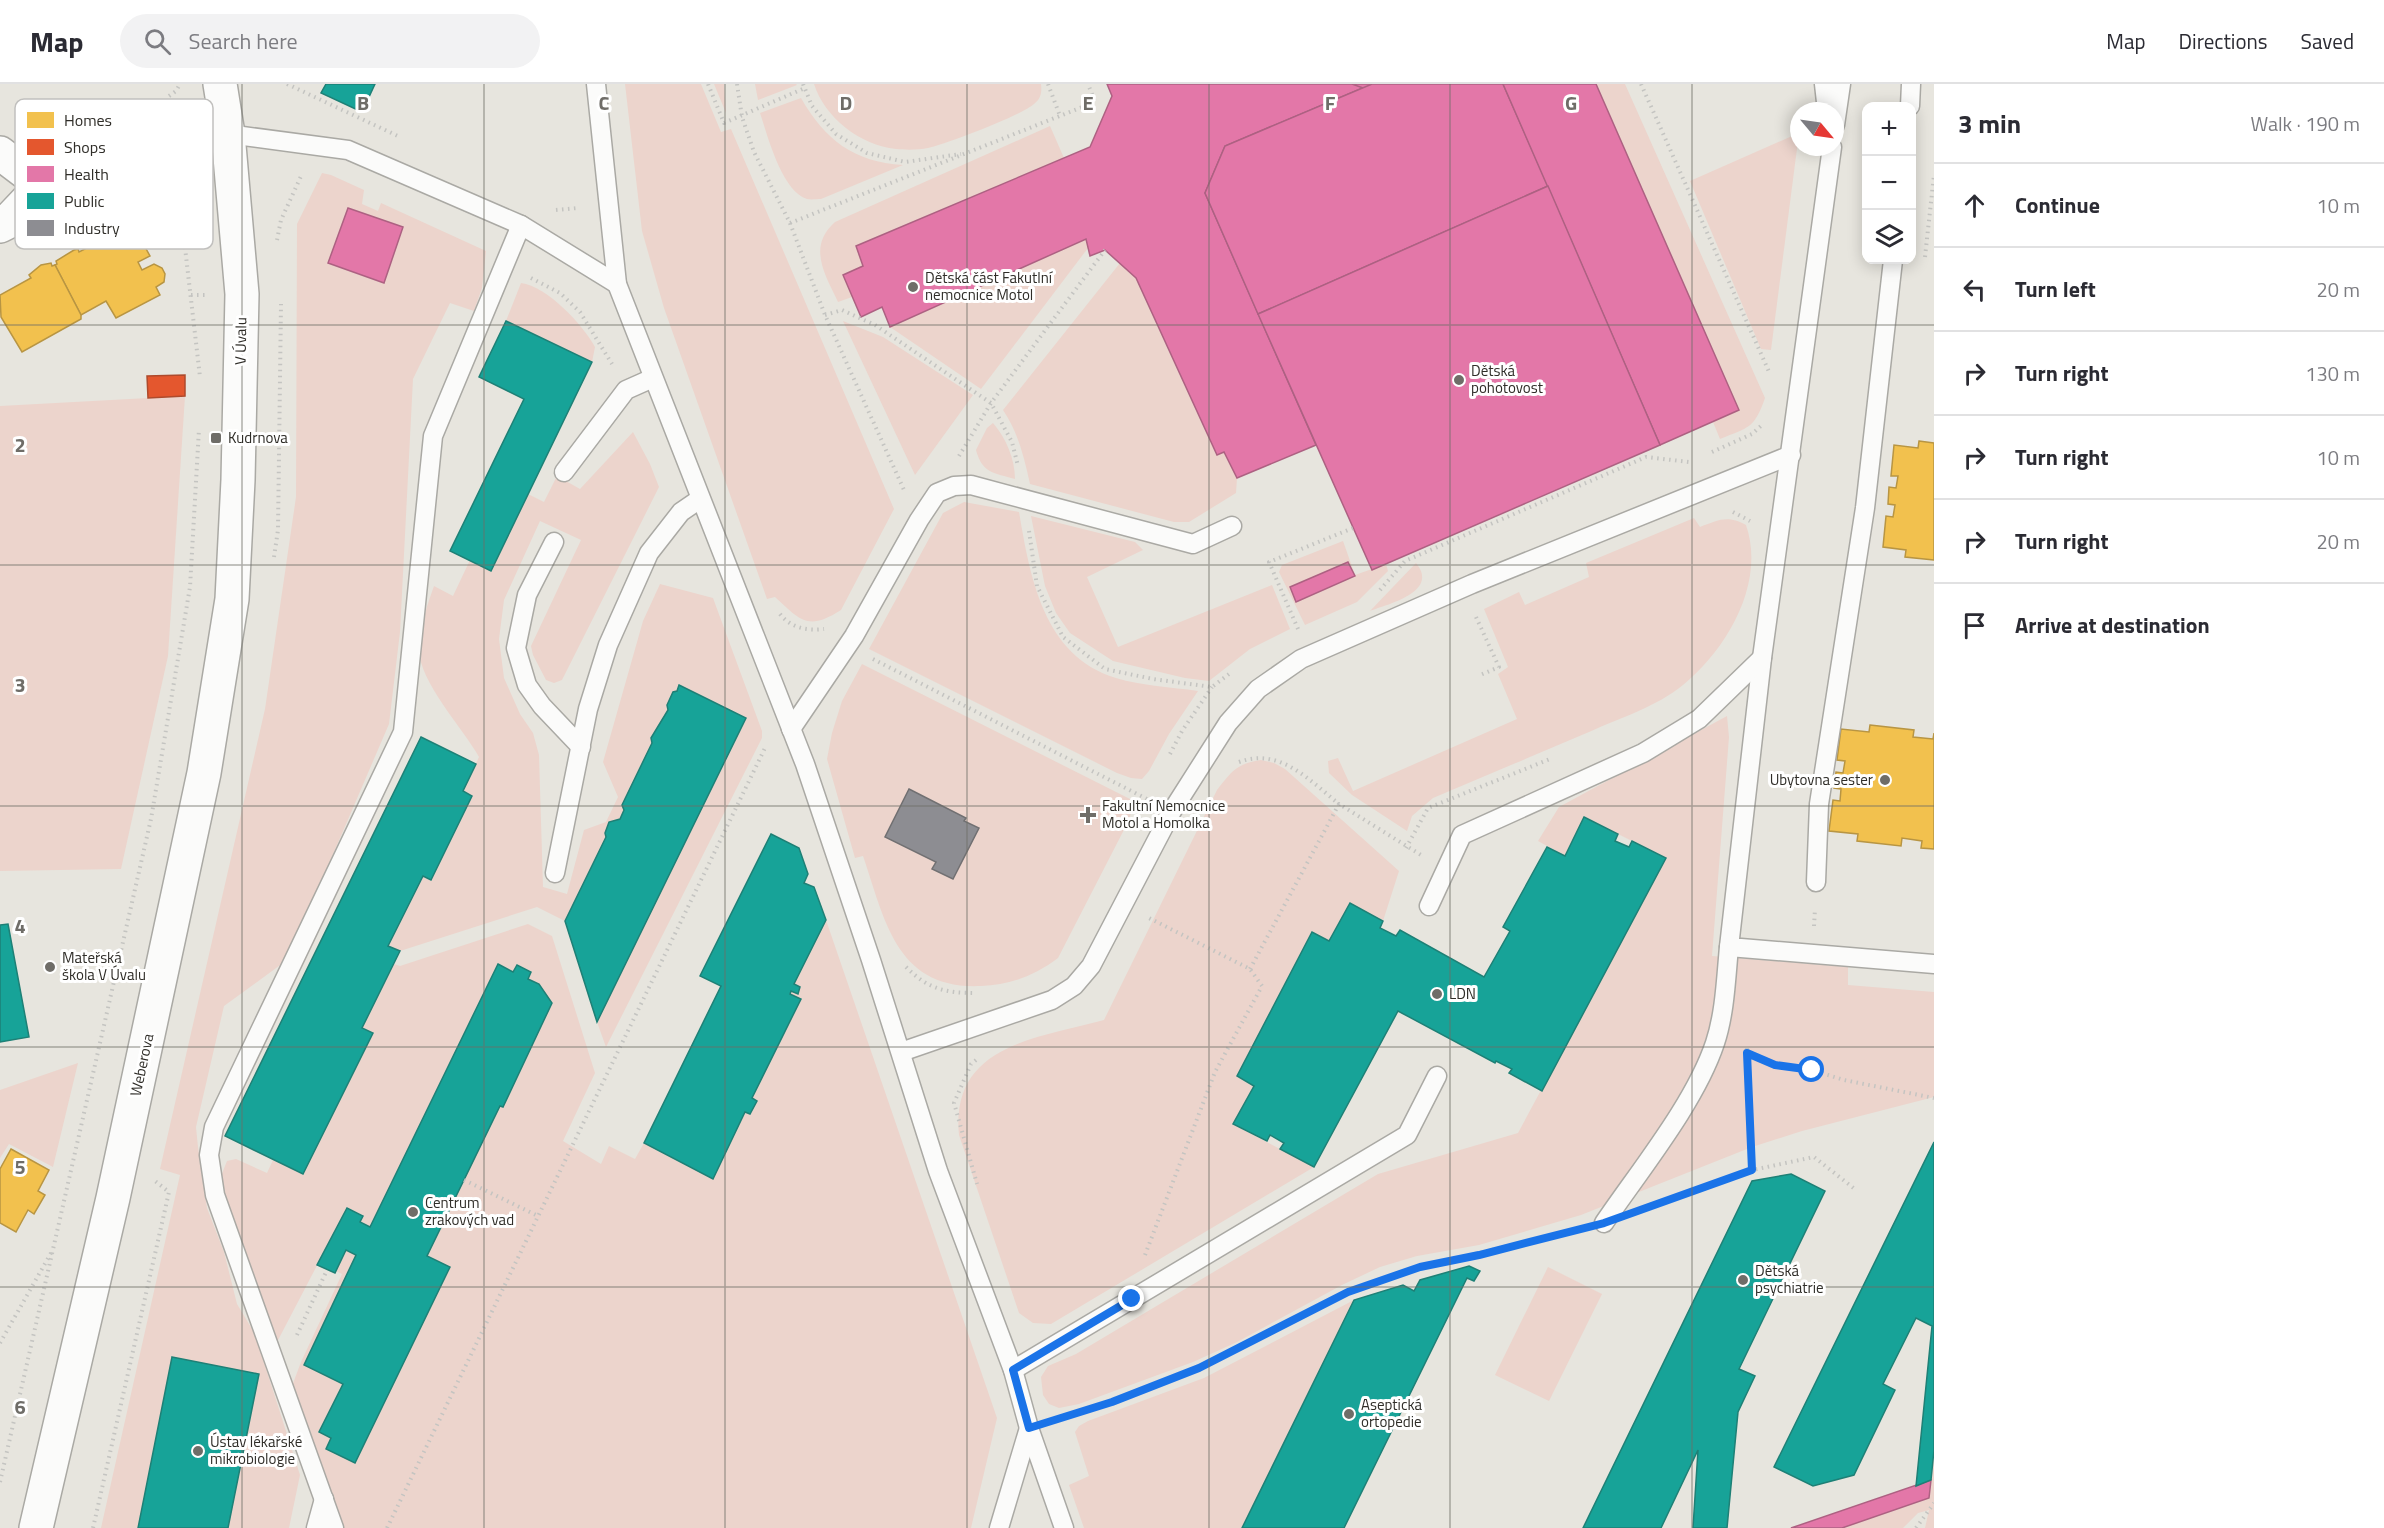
<!DOCTYPE html>
<meta charset="utf-8">
<style>
:root{--surface:#fff;--page:#f2f2f3;--text:#2b2b33;--muted:#7c7c81;--line:#e1e1e2}
body{margin:0;font-family:"Titillium Web",sans-serif;background:var(--page);color:var(--text)}
.controls{position:absolute;right:18px;top:18px;display:grid;overflow:hidden;border-radius:12px;box-shadow:0 3px 15px #0003}
.controls button{width:54px;height:54px;display:grid;place-items:center;padding:0;border:0;border-bottom:2px solid var(--line);background:var(--surface);color:var(--text);font:30px sans-serif}
.compass{position:absolute;left:1790px;top:18px;width:54px;height:54px;border-radius:50%;background:var(--surface);box-shadow:0 3px 15px #0003;rotate:119deg}
.stop{position:absolute;width:18px;height:18px;margin:-14px;border:4px solid #1a73e8;border-radius:50%;background:#fff}
.stop.end{background:#1a73e8;border-color:#fff;box-shadow:0 2px 6px #0008}
.list{margin:0;padding:0;list-style:none}
h2{display:flex;justify-content:space-between;align-items:center;height:78px;margin:0;padding:0 24px;font-size:26px}
h2 small{font-size:20px;font-weight:400;color:var(--muted)}
.list li{display:grid;grid-template-columns:39px 1fr auto;gap:18px;align-items:center;box-sizing:border-box;height:84px;padding:0 24px;border-top:2px solid var(--line)}
.list b{display:block;font-size:22px;white-space:nowrap}
.list em{font-size:20px;font-style:normal;color:var(--muted)}
.icon{flex:none;width:33px;height:33px;fill:none;stroke:currentColor;stroke-width:2;stroke-linecap:round;stroke-linejoin:round}
.map{position:relative;flex:none;width:1934px;height:1444px;overflow:hidden}
header{display:flex;align-items:center;gap:36px;box-sizing:border-box;height:84px;padding:0 30px;background:var(--surface);border-bottom:2px solid var(--line)}
header strong{font-size:28px}
nav{display:flex;gap:33px;margin-inline-start:auto;font-size:21px}
.search{width:420px;height:54px;background:var(--page);display:flex;align-items:center;gap:15px;box-sizing:border-box;padding:0 21px;border-radius:33px;color:var(--muted);font-size:22px}
main{display:flex}
aside{flex:1;background:var(--surface)}
.map>svg:first-child{display:block}
.green{fill:#ecd4cc;fill-rule:evenodd}
.homes{fill:#f2c14e;stroke:#b89543;stroke-width:1.5}
.shops{fill:#e4572e;stroke:#ae4a2c;stroke-width:1.5}
.health{fill:#e377a8;stroke:#ad6182;stroke-width:1.5}
.public{fill:#17a398;stroke:#1e8076;stroke-width:1.5}
.industry{fill:#8d8d92;stroke:#717072;stroke-width:1.5}
.lines{fill:none;stroke-linecap:round;stroke-linejoin:round}
.service-casing{stroke:#aaa9a4;stroke-width:21}
.minor-casing{stroke:#aaa9a4;stroke-width:36}
.tertiary-casing{stroke:#aaa9a4;stroke-width:36}
.path{stroke:#c4c4c1;stroke-width:4;stroke-dasharray:1.5 4.5;stroke-linecap:butt}
.service{stroke:#fbfbfa;stroke-width:18}
.minor{stroke:#fbfbfa;stroke-width:33}
.tertiary{stroke:#fbfbfa;stroke-width:33}
.route{stroke:#1a73e8;stroke-width:8}
.grid{fill:none;stroke:#6f6d68;stroke-width:1.5;stroke-opacity:0.55}
.poi-dot{fill:#6f6d68;stroke:#fff;stroke-width:2}
.labels{text-anchor:middle;stroke-width:6;stroke-linejoin:round;paint-order:stroke}
.poi-label{font-size:15px;fill:#2f2d28;stroke:#fff;text-anchor:start}
.street-label{font-size:15px;fill:#2f2d28;stroke:#fff}
.key{fill:#fff;stroke:#c1c0be;stroke-width:1.5}
.key-label{font-size:16px;fill:#2f2d28}
.grid-label{font-size:20px;text-anchor:middle;font-weight:bold;fill:#6f6d68;stroke:#fff;stroke-width:6;stroke-linejoin:round;paint-order:stroke}
</style>
<header>
<strong>Map</strong>
<div class="search"><svg class="icon" aria-label="search" viewBox="0 0 24 24"><circle cx="10" cy="10" r="6"/><path d="M15 15l6 6"/></svg>Search here</div>
<nav><a>Map</a><a>Directions</a><a>Saved</a></nav>
</header>
<main>
<div class="map">
<svg width="1934" height="1444" viewBox="0 0 1934 1444">
<rect width="100%" height="100%" fill="#e7e5de"/>
<g class="green">
<path d="M625,0H701L721,48L731,45L894,425L841,526C808,547 801,537 775,513L767,515L664,224L642,147Z"/>
<polygon points="714,0 724,0 726,29"/>
<polygon points="755,0 796,0 797,1 758,16"/>
<path d="M814,0H1041C1042,8 1041,15 1034,20C1022,31 946,60 928,64C919,66 905,66 896,65C860,61 825,34 814,0Z"/>
<path d="M1596,0H1625L1765,314C1754,345 1749,343 1720,355L1713,338L1738,326Z"/>
<path d="M801,14C825,56 854,78 903,81L821,115C817,115 811,116 807,115C782,107 768,53 760,29Z"/>
<path d="M1050,42L1064,74L856,162L863,182L843,191L852,213L838,218C825,190 807,163 835,138Z"/>
<polygon points="1799,49 1771,266 1761,265 1690,97"/>
<path d="M322,89L331,91L364,106L362,120L378,127L381,119L486,167L482,204L474,227L450,219L413,295L400,548L389,640L310,824L283,879L224,922L196,1043L198,1063L207,1124L224,1168L237,1220L255,1250L300,1391L289,1444H228L259,1290L172,1273L138,1444H101L180,1091L160,1085L265,625L296,413L297,140ZM348,124L403,143L383,199L328,179Z"/>
<polygon points="1086,155 1088,164 981,305 890,243"/>
<path d="M1120,179L1136,194L1216,370L1224,368L1237,394L1236,409L1189,438H1174L1030,400C1024,373 1018,348 1003,326Z"/>
<path d="M521,199C547,202 583,241 595,263L592,278L506,237Z"/>
<polygon points="843,237 883,253 973,311 915,391"/>
<polygon points="185,312 168,572 121,785 0,787 0,322"/>
<path d="M993,339C1006,354 1015,375 1015,395C994,389 982,389 976,366L987,344Z"/>
<path d="M633,348L650,380L659,403L562,596L554,599L546,596L533,571L531,562L581,456L540,437L504,516L499,555L504,594L520,630L533,649L539,671L543,803L567,810L584,746L606,738L618,713L603,678L643,537L660,500L713,514L762,647V654L606,963L597,938L746,634L677,607L673,608L667,621L668,626L651,653L652,659L622,721L624,726L620,735L609,738L605,749L606,753L565,837L537,823L400,867L388,862L423,792L431,795L472,712L463,707L479,673C463,644 419,598 419,565C419,544 427,522 434,502L453,512L470,476L491,487L528,410L544,418L557,392L580,405Z"/>
<path d="M964,418L1019,428C1030,492 1043,572 1116,594C1142,602 1171,603 1198,607L1169,650L1149,687L1142,695L1131,694L1117,689L869,565L943,429Z"/>
<polygon points="1031,432 1135,458 1143,466 1087,493 1118,563 1272,501 1290,545 1250,565 1209,597 1185,594 1113,577 1070,549 1056,529 1045,502"/>
<path d="M1694,434L1700,443C1719,436 1727,431 1746,441C1766,499 1727,565 1683,601C1656,623 1620,634 1589,648C1537,670 1485,692 1433,714L1412,732L1407,747L1352,711L1329,689L1328,677L1338,674L1353,707L1517,635L1498,590L1508,583L1484,525L1519,508L1525,521L1589,493L1586,479Z"/>
<polygon points="1343,457 1355,491 1386,480 1388,487 1357,518 1305,541 1279,488 1282,481"/>
<path d="M1416,479C1440,508 1388,520 1370,527Z"/>
<path d="M862,580L1130,715L1134,720L1128,738L1058,874C1034,892 1010,901 981,902C896,906 885,836 863,772L855,774L827,675L832,649L842,617ZM909,705L965,734L964,737L979,744L953,795L932,785L936,778L885,753Z"/>
<polygon points="1727,632 1729,653 1712,872 1848,883 1848,901 1934,908 1934,1013 1802,1047 1752,1063 1581,1131 1479,1161 1417,1172 1380,1183 1342,1201 1237,1258 1193,1278 1079,1320 1059,1324 1049,1320 1043,1311 1041,1293 1048,1282 1076,1270 1378,1090 1518,1049 1666,774 1584,733 1565,772 1538,757 1559,723"/>
<path d="M1261,676L1274,679L1285,685L1399,787L1383,837L1350,820L1329,857L1312,848L1237,992L1254,1002L1233,1040L1314,1083L1051,1240L1033,1239L1019,1229L959,1051C950,960 1039,954 1104,936L1217,706C1232,687 1236,680 1261,676Z"/>
<polygon points="826,836 997,1334 971,1444 343,1444 292,1302 301,1278 342,1190 336,1187 346,1166 356,1171 304,1281 343,1300 319,1348 331,1354 326,1365 355,1378 450,1184 427,1172 500,1022 503,1023 552,919 539,900 528,895 531,887 517,881 513,888 497,881 370,1143 360,1138 363,1131 347,1124 276,1260 224,1110 221,1092 227,1077 236,1075 267,1089 273,1076 303,1090 373,950 362,944 394,880 400,882 528,840 552,852 595,989 563,1057 601,1080 609,1062 635,1075 644,1059 713,1094 745,1028 750,1030 757,1017 752,1014 800,915 790,910 791,907 798,909 800,903 794,900"/>
<polygon points="78,979 53,1083 9,1060 0,1074 0,1006"/>
<polygon points="1548,1183 1602,1210 1549,1317 1495,1291"/>
<polygon points="1354,1216 1242,1444 1084,1444 1069,1401 1089,1392 1075,1348 1079,1342 1088,1337 1204,1294"/>
<polygon points="1934,1366 1934,1444 1925,1444 1929,1426 1918,1429 1903,1444 1842,1444 1929,1414"/>
</g>
<g class="homes">
<polygon points="133,141 150,172 138,178 142,186 154,180 162,184 165,190 164,198 156,203 160,211 116,234 106,217 81,231 55,181 57,180 56,177 74,166 78,165 79,168"/>
<polygon points="51,179 52,182 55,181 81,231 81,235 22,268 1,233 0,211 31,194 29,191 41,181"/>
<polygon points="1919,357 1934,359 1934,476 1905,473 1906,466 1883,463 1886,432 1893,433 1895,421 1888,420 1889,403 1896,404 1898,392 1891,392 1894,361 1918,364"/>
<polygon points="1870,641 1914,646 1913,653 1933,655 1934,649 1934,765 1921,764 1922,757 1902,754 1901,762 1857,757 1858,750 1829,747 1833,716 1840,717 1841,705 1834,704 1836,688 1843,689 1845,677 1837,676 1841,645 1869,648"/>
<polygon points="11,1065 49,1086 38,1107 45,1111 34,1130 28,1126 16,1148 0,1139 0,1085"/>
</g>
<polygon class="shops" points="185,291 185,312 148,314 147,292"/>
<g class="health">
<polygon points="1107,0 1372,0 1225,62 1205,109 1316,361 1237,394 1224,368 1217,371 1136,194 1105,166 1090,172 1086,155 890,243 882,223 861,233 843,191 863,182 856,162 1090,63 1112,12"/>
<polygon points="1352,0 1420,0 1400,8 1377,9"/>
<polygon points="1372,0 1503,0 1548,102 1258,230 1205,109 1225,62"/>
<polygon points="1503,0 1596,0 1739,326 1660,361"/>
<polygon points="1548,102 1660,361 1372,486 1258,230"/>
<polygon points="348,124 403,143 384,199 328,179"/>
<polygon points="1348,478 1355,492 1296,518 1290,503"/>
<polygon points="1931,1396 1929,1414 1842,1444 1791,1444"/>
</g>
<g class="public">
<polygon points="326,0 375,0 362,28 321,9"/>
<polygon points="506,237 592,278 491,487 450,467 524,315 479,293"/>
<polygon points="679,601 746,634 597,938 565,837 606,753 605,749 609,738 620,735 624,726 622,721 652,659 651,654 668,626 667,621 673,608 677,607"/>
<polygon points="421,653 476,680 463,707 472,712 431,796 423,792 388,862 400,867 362,944 373,949 303,1090 225,1052"/>
<polygon points="1584,733 1618,750 1615,757 1629,763 1632,757 1666,774 1542,1007 1509,989 1512,985 1496,977 1495,979 1398,927 1314,1083 1280,1065 1284,1059 1270,1051 1267,1057 1233,1040 1254,1002 1237,992 1312,848 1329,857 1350,819 1383,837 1380,844 1396,852 1400,846 1484,893 1510,847 1503,843 1547,763 1565,772"/>
<polygon points="771,750 799,764 808,790 804,799 814,803 826,836 794,900 800,903 798,910 791,907 790,910 801,915 752,1014 757,1017 750,1030 745,1028 713,1095 644,1059 721,902 700,892"/>
<polygon points="8,840 29,953 0,958 0,841"/>
<polygon points="498,880 513,888 517,881 531,888 528,895 539,900 552,919 503,1023 500,1022 427,1172 450,1183 355,1379 326,1365 331,1354 319,1348 343,1300 304,1281 356,1171 346,1166 335,1189 317,1181 347,1124 363,1132 360,1138 370,1143"/>
<polygon points="1934,1058 1934,1366 1931,1396 1916,1402 1932,1242 1916,1234 1883,1300 1895,1306 1854,1391 1813,1402 1774,1383"/>
<polygon points="1791,1090 1825,1107 1739,1285 1755,1292 1738,1328 1727,1444 1693,1444 1698,1366 1661,1444 1583,1444 1752,1097"/>
<polygon points="1469,1182 1480,1187 1474,1197 1467,1194 1344,1444 1242,1444 1354,1216 1403,1201 1414,1207 1420,1196"/>
<polygon points="172,1273 259,1290 228,1444 138,1444"/>
</g>
<polygon class="industry" points="909,705 966,734 964,737 979,744 953,795 932,785 936,778 885,753"/>
<g class="lines">
<defs>
<g id="service">
<polyline points="596,0 617,200 805,680 871,876 938,1087 1013,1286 1029,1344 1064,1444"/>
<polyline points="1824,0 1827,27"/>
<polyline points="1910,22 1911,0"/>
<polyline points="1835,41 1841,0"/>
<polyline points="228,50 348,66 521,141 617,200"/>
<polyline points="1832,63 1762,574 1729,863 1934,880"/>
<polyline points="564,388 626,306 653,294"/>
<polyline points="554,458 527,511 516,564 527,601 542,622 581,663"/>
<polyline points="791,645 854,552 919,436 937,409 954,402 971,401 1193,460 1232,442"/>
<polyline points="555,789 588,625 608,561 649,469 681,428 700,415"/>
<polyline points="1816,798 1819,720 1865,424 1893,176"/>
<polyline points="1429,822 1462,751 1643,669 1699,635 1762,574"/>
<polyline points="901,968 1052,916 1074,902 1091,882 1172,727 1228,639 1258,605 1301,575 1472,500 1791,371"/>
<path d="M1604,1139C1640,1086 1695,1019 1715,959C1725,929 1726,894 1729,863"/>
<polyline points="1013,1286 1407,1051 1437,992"/>
<polyline points="316,1444 324,1415"/>
<polyline points="334,1444 215,1111 209,1071 214,1043 403,648 433,352 521,141"/>
<polyline points="999,1444 1029,1344"/>
</g>
<g id="minor">
<polyline points="0,69 42,101"/>
<polyline points="0,142 6,139 42,101 117,65 144,55 171,50 228,50"/>
</g>
<polyline id="tertiary" points="36,1444 113,1114 204,689 232,515 238,396 242,210 228,50 220,0"/>
</defs>
<use href="#service" class="service-casing"/>
<use href="#minor" class="minor-casing"/>
<use href="#tertiary" class="tertiary-casing"/>
<g class="path">
<polyline points="287,0 400,53"/>
<polyline points="708,0 724,39 805,4"/>
<polyline points="737,0 742,33 754,68 790,139 825,231 904,406"/>
<polyline points="803,0 812,22 836,50 867,69 905,78 961,70"/>
<polyline points="1048,0 1060,32"/>
<polyline points="1641,0 1770,290"/>
<polyline points="169,12 176,7 180,0"/>
<polyline points="30,45 101,29"/>
<polyline points="176,86 200,293"/>
<polyline points="556,126 578,124"/>
<polyline points="790,139 1095,18 1088,0"/>
<polyline points="277,156 281,136 302,90"/>
<polyline points="1925,173 1934,91"/>
<polyline points="531,194 560,209 580,228 612,280"/>
<polyline points="191,211 205,211"/>
<polyline points="825,231 842,226 875,241 991,319 1012,358 1018,382"/>
<polyline points="1712,368 1752,350 1763,340"/>
<polyline points="959,372 991,319 1105,166"/>
<polyline points="1733,428 1750,437"/>
<polyline points="1029,447 1037,502 1063,553 1105,585 1153,595 1212,603 1229,590"/>
<polyline points="274,473 278,446 281,220"/>
<polyline points="1380,506 1405,477 1646,373 1689,378"/>
<path d="M780,530C791,544 807,547 824,545"/>
<polyline points="1476,533 1499,583 1478,592"/>
<polyline points="1298,545 1269,478 1353,444"/>
<polyline points="873,575 1147,715"/>
<polyline points="1170,670 1182,647 1212,603"/>
<path d="M1239,678C1280,663 1309,696 1339,720"/>
<polyline points="1406,764 1428,724 1550,675"/>
<polyline points="1814,842 1815,825"/>
<path d="M906,883C928,905 945,909 975,909"/>
<polyline points="1250,885 1339,720 1421,771"/>
<polyline points="1747,964 1752,1086"/>
<polyline points="1747,969 1775,981 1812,986 1844,996 1934,1014"/>
<polyline points="976,976 971,980 954,1019 977,1100"/>
<polyline points="464,1096 538,1132"/>
<polyline points="1654,1121 1748,1087 1814,1073 1856,1106"/>
<polyline points="1145,1171 1215,988 1262,902 1250,885 1149,834"/>
<polyline points="297,1251 327,1186"/>
<polyline points="0,1259 51,1169"/>
<polyline points="1058,1336 1199,1284 1348,1208 1420,1183 1576,1146"/>
<polyline points="0,1398 151,735 190,503 199,345"/>
<polyline points="93,1444 169,1108 155,1097"/>
<polyline points="387,1444 765,664"/>
<polyline points="1916,1444 1934,1419"/>
</g>
<use href="#service" class="service"/>
<use href="#minor" class="minor"/>
<use href="#tertiary" class="tertiary"/>
</g>
<g class="lines">
<polyline class="route" points="1132,1215 1013,1286 1029,1344 1112,1318 1199,1284 1348,1208 1420,1183 1479,1171 1604,1139 1752,1086 1747,969 1775,981 1812,986"/>
</g>
<path class="grid" d="M242,0V1444M484,0V1444M725,0V1444M967,0V1444M1209,0V1444M1450,0V1444M1692,0V1444M0,241H1934M0,481H1934M0,722H1934M0,963H1934M0,1203H1934"/>
<g class="poi-dot">
<circle cx="913" cy="203" r="6"/>
<circle cx="1459" cy="296" r="6"/>
<rect x="210" y="348" width="12" height="12" rx="3"/>
<circle cx="1885" cy="696" r="6"/>
<path d="M1085 722h6v6h6v6h-6v6h-6v-6h-6v-6h6z"/>
<circle cx="50" cy="883" r="6"/>
<circle cx="1437" cy="910" r="6"/>
<circle cx="413" cy="1128" r="6"/>
<circle cx="1743" cy="1196" r="6"/>
<circle cx="1349" cy="1330" r="6"/>
<circle cx="198" cy="1367" r="6"/>
</g>
<g class="labels">
<g class="poi-label">
<text x="925" y="199">Dětská část Fakutlní<tspan x="925" dy="17">nemocnice Motol</tspan></text>
<text x="1471" y="292">Dětská<tspan x="1471" dy="17">pohotovost</tspan></text>
<text x="228" y="359">Kudrnova</text>
<text x="1873" y="701" text-anchor="end">Ubytovna sester</text>
<text x="1102" y="727">Fakultní Nemocnice<tspan x="1102" dy="17">Motol a Homolka</tspan></text>
<text x="62" y="879">Mateřská<tspan x="62" dy="17">škola V Úvalu</tspan></text>
<text x="1449" y="915">LDN</text>
<text x="425" y="1124">Centrum<tspan x="425" dy="17">zrakových vad</tspan></text>
<text x="1755" y="1192">Dětská<tspan x="1755" dy="17">psychiatrie</tspan></text>
<text x="1361" y="1326">Aseptická<tspan x="1361" dy="17">ortopedie</tspan></text>
<text x="210" y="1363">Ústav lékařské<tspan x="210" dy="17">mikrobiologie</tspan></text>
</g>
<g class="street-label">
<text transform="translate(241 257) rotate(-89)" y="5">V Úvalu</text>
<text transform="translate(142 981) rotate(-78)" y="5">Weberova</text>
</g>
</g>
<rect x="15" y="15" width="198" height="150" rx="9" class="key"/>
<rect x="27" y="28" width="27" height="16" fill="#f2c14e"/>
<rect x="27" y="55" width="27" height="16" fill="#e4572e"/>
<rect x="27" y="82" width="27" height="16" fill="#e377a8"/>
<rect x="27" y="109" width="27" height="16" fill="#17a398"/>
<rect x="27" y="136" width="27" height="16" fill="#8d8d92"/>
<g class="key-label">
<text x="64" y="42">Homes</text>
<text x="64" y="69">Shops</text>
<text x="64" y="96">Health</text>
<text x="64" y="123">Public</text>
<text x="64" y="150">Industry</text>
</g>
<g class="grid-label">
<text x="363" y="26">B</text>
<text x="604" y="26">C</text>
<text x="846" y="26">D</text>
<text x="1088" y="26">E</text>
<text x="1330" y="26">F</text>
<text x="1571" y="26">G</text>
<text x="20" y="368">2</text>
<text x="20" y="608">3</text>
<text x="20" y="849">4</text>
<text x="20" y="1090">5</text>
<text x="20" y="1330">6</text>
</g>
</svg>
<div class="controls">
<button>+</button>
<button>−</button>
<button><svg class="icon" aria-label="layers" viewBox="0 0 24 24"><path d="M12 4l9 5-9 5-9-5zM3 14l9 5 9-5"/></svg></button>
</div>
<svg class="compass" viewBox="-18 -18 36 36"><path d="M0-13l5 13h-10z" fill="#e53935"/><path d="M0 13l5-13h-10z" fill="#7c7c81"/></svg>
<div class="stop" style="left:1812px;top:986px"></div>
<div class="stop end" style="left:1132px;top:1215px"></div>
</div>
<aside>
<h2>3 min<small>Walk · 190 m</small></h2>
<ul class="list">
<li><svg class="icon" aria-label="ahead" viewBox="0 0 24 24"><path d="M12 20V5M6 11l6-6 6 6"/></svg><div><b>Continue</b></div><em>10 m</em></li>
<li><svg class="icon" aria-label="left" viewBox="0 0 24 24"><path d="M17 20v-9H6M10 6l-5 5 5 5"/></svg><div><b>Turn left</b></div><em>20 m</em></li>
<li><svg class="icon" aria-label="right" viewBox="0 0 24 24"><path d="M7 20v-9h11M14 6l5 5-5 5"/></svg><div><b>Turn right</b></div><em>130 m</em></li>
<li><svg class="icon" aria-label="right" viewBox="0 0 24 24"><path d="M7 20v-9h11M14 6l5 5-5 5"/></svg><div><b>Turn right</b></div><em>10 m</em></li>
<li><svg class="icon" aria-label="right" viewBox="0 0 24 24"><path d="M7 20v-9h11M14 6l5 5-5 5"/></svg><div><b>Turn right</b></div><em>20 m</em></li>
<li><svg class="icon" aria-label="arrive" viewBox="0 0 24 24"><path d="M6 21V4h12l-3 4 3 4H6"/></svg><div><b>Arrive at destination</b></div></li>
</ul>
</aside>
</main>
